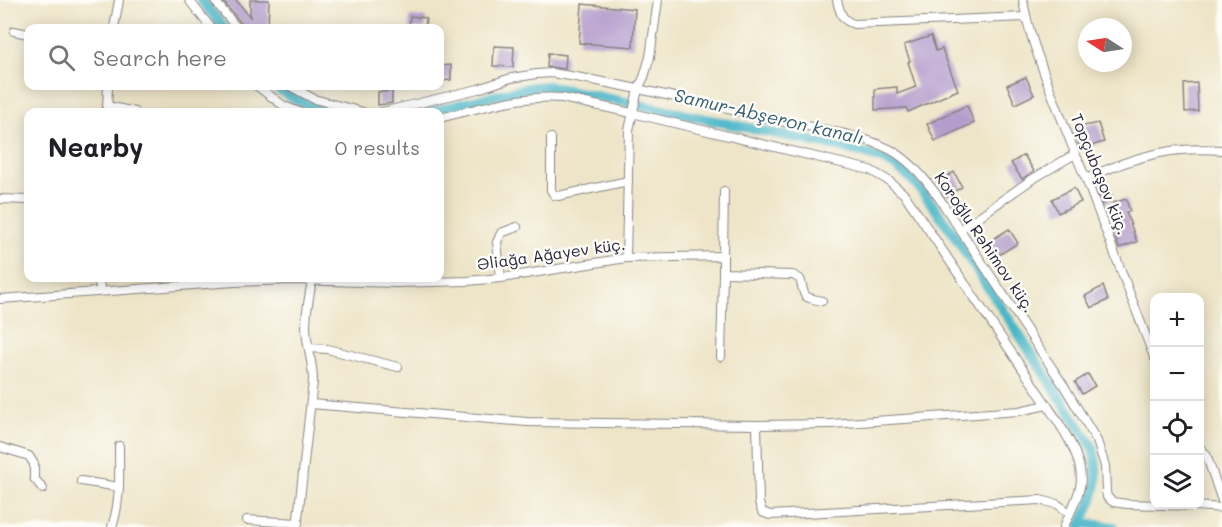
<!DOCTYPE html>
<meta charset="utf-8">
<style>
:root{--surface:#fff;--page:#f2f2f2;--text:#202124;--muted:#757577;--line:#e0e0e0}
body{margin:0;font-family:Mali,sans-serif;background:var(--page);color:var(--text)}
.controls{position:absolute;right:18px;bottom:18px;display:grid;overflow:hidden;border-radius:12px;box-shadow:0 3px 15px #0003}
.controls button{width:54px;height:54px;display:grid;place-items:center;padding:0;border:0;border-bottom:2px solid var(--line);background:var(--surface);color:var(--text);font:30px sans-serif}
.compass{position:absolute;left:1078px;top:18px;width:54px;height:54px;border-radius:50%;background:var(--surface);box-shadow:0 3px 15px #0003;rotate:282deg}
.list{margin:0;padding:0;list-style:none}
h2{display:flex;justify-content:space-between;align-items:center;height:78px;margin:0;padding:0 24px;font-size:26px}
h2 small{font-size:20px;font-weight:400;color:var(--muted)}
.icon{flex:none;width:33px;height:33px;fill:none;stroke:currentColor;stroke-width:2;stroke-linecap:round;stroke-linejoin:round}
.map{position:relative;flex:none;width:1222px;height:527px;overflow:hidden}
.search{position:absolute;background:var(--surface);box-shadow:0 3px 15px #0003;left:24px;top:24px;width:420px;height:66px;display:flex;align-items:center;gap:15px;box-sizing:border-box;padding:0 21px;border-radius:12px;color:var(--muted);font-size:22px}
.panel{position:absolute;background:var(--surface);box-shadow:0 3px 15px #0003;left:24px;top:108px;width:420px;height:174px;border-radius:12px}
.map>svg:first-child{display:block}
.lines{fill:none;stroke-linecap:round;stroke-linejoin:round}
.canal{stroke:#4ab6c7;stroke-width:10}
.building{fill:#b49dcc}
.minor-casing{stroke:#888482;stroke-width:10}
.minor{stroke:#fff;stroke-width:8}
.labels{text-anchor:middle;stroke-width:5;stroke-linejoin:round;paint-order:stroke}
.street-label{font-size:16px;fill:#22223b;stroke:#fdfcf7}
.water-label{font-size:18px;font-style:italic;fill:#325d73;stroke:#fdfcf7}
</style>
<div class="map">
<svg width="1222" height="527" viewBox="0 0 1222 527">
<rect width="100%" height="100%" fill="#fdfcf7"/>
<filter id="ink" filterUnits="userSpaceOnUse"><feTurbulence type="fractalNoise" baseFrequency=".0167" numOctaves="2"/><feDisplacementMap in="SourceGraphic" scale="12" xChannelSelector="R" yChannelSelector="G"/><feConvolveMatrix kernelMatrix="1 2 1 2 8 2 1 2 1" color-interpolation-filters="sRGB"/></filter>
<filter id="wash" filterUnits="userSpaceOnUse"><feTurbulence type="fractalNoise" baseFrequency=".008" numOctaves="4" result="noise"/><feDisplacementMap in="SourceGraphic" scale="24" xChannelSelector="R" yChannelSelector="G"/><feGaussianBlur stdDeviation="1.35" result="paint"/><feColorMatrix in="noise" values="0 0 0 0 0 0 0 0 0 0 0 0 0 0 0 0 0 1.4 0 .05"/><feComposite in="paint" operator="in"/></filter>
<g filter="url(#wash)">
<rect width="100%" height="100%" fill="#eee5c8"/>
<g class="lines">
<g class="canal">
<polyline points="201,0 224,28"/>
<path d="M273,86C290,97 307,106 327,112"/>
<path d="M428,112L531,87L548,86L840,147C859,152 878,156 895,166C916,179 931,204 946,223L1093,448C1101,485 1095,494 1080,527"/>
<polyline points="1081,523 1114,527"/>
</g>
</g>
<g id="blocks">
<g class="building">
<polygon points="222,0 236,0 250,17 250,0 269,0 268,28 243,28 242,24"/>
<polygon points="582,4 635,9 633,47 579,43"/>
<polygon points="410,16 426,18 425,28 409,28"/>
<polygon points="931,36 936,51 942,49 958,90 908,112 906,108 875,110 875,89 897,87 897,94 916,87 908,62 910,61 904,45"/>
<polygon points="494,46 514,47 513,67 493,66"/>
<polygon points="548,53 566,55 565,69 547,67"/>
<polygon points="451,65 451,80 440,81 440,66"/>
<polygon points="1026,77 1034,95 1015,104 1007,85"/>
<polygon points="1197,83 1198,111 1185,112 1184,84"/>
<polygon points="392,91 392,103 378,105 378,92"/>
<polygon points="967,105 974,123 935,141 927,124"/>
<polygon points="1098,123 1104,142 1080,149 1074,128"/>
<polygon points="1024,155 1034,171 1022,179 1011,163"/>
<polygon points="954,172 962,187 947,196 939,181"/>
<polygon points="1109,187 1113,200 1102,204 1097,190"/>
<polygon points="1074,188 1081,202 1058,213 1052,199"/>
<polygon points="1126,199 1130,211 1126,212 1137,242 1119,248 1113,231 1122,228 1113,203"/>
<polygon points="1009,229 1018,243 991,260 983,245"/>
<polygon points="1103,286 1108,300 1091,308 1085,296"/>
<polygon points="1088,374 1095,386 1082,394 1075,382"/>
</g>
</g>
</g>
<g filter="url(#ink)">
<use href="#blocks" fill-opacity="0" stroke="#888482" stroke-width="1.5"/>
<g class="lines">
<defs>
<g id="minor">
<polyline points="189,0 211,28"/>
<polyline points="214,0 237,28"/>
<path d="M837,0C840,12 841,20 854,24L1026,17"/>
<path d="M1023,0C1028,31 1039,59 1050,89C1062,119 1073,150 1086,179L1154,357"/>
<polyline points="114,28 119,0"/>
<polyline points="14,31 28,34"/>
<polyline points="257,86 284,106 299,112"/>
<polyline points="290,86 314,99 363,112"/>
<polyline points="107,106 135,112"/>
<polyline points="107,112 108,86"/>
<path d="M382,112L478,89L511,78L537,74L552,73C627,85 701,103 776,120C810,127 860,134 891,150C911,161 926,180 939,198L1064,386L1097,441L1105,466L1106,491L1107,497L1113,502L1127,504L1196,506L1222,508"/>
<path d="M440,118C480,108 520,95 562,98L632,113L854,166L870,170L889,181L905,195L1047,405C1061,426 1086,460 1080,487C1077,501 1069,514 1064,527"/>
<polyline points="551,138 551,190 554,195 558,196 628,181"/>
<path d="M1086,179C1115,165 1148,153 1180,150C1194,149 1208,149 1222,150"/>
<polyline points="0,199 28,200"/>
<polyline points="960,230 1031,180 1075,154"/>
<polyline points="723,256 724,191"/>
<polyline points="626,258 629,130 638,89 644,77 650,57 658,0"/>
<polyline points="99,278 100,291"/>
<polyline points="501,278 497,242 501,233 517,227"/>
<path d="M0,299L234,282L294,280L396,283L467,281L501,278L626,258L723,256V273L793,275L800,279C806,298 801,297 822,301"/>
<polyline points="309,348 327,349 398,367"/>
<polyline points="721,357 723,273"/>
<polyline points="311,404 527,422 757,425 831,424 1019,411 1047,405"/>
<polyline points="757,425 759,503 762,512 770,515 1040,500 1057,504 1070,513"/>
<polyline points="0,447 29,456 34,464 34,478 43,489"/>
<polyline points="1200,448 1206,454 1222,501"/>
<polyline points="81,481 119,487"/>
<polyline points="247,520 298,523"/>
<path d="M112,527C121,501 119,474 119,446"/>
<path d="M297,527L313,381C313,366 309,353 307,338C304,319 309,299 312,280"/>
</g>
</defs>
<use href="#minor" class="minor-casing"/>
<use href="#minor" class="minor"/>
</g>
</g>
<g class="labels">
<g class="street-label">
<text transform="translate(1100 174) rotate(68)" y="6">Topçubaşov küç.</text>
<text transform="translate(985 242) rotate(56)" y="6">Koroğlu Rəhimov küç.</text>
<text transform="translate(551 254) rotate(-8)" y="6">Əliağa Ağayev küç.</text>
</g>
<g class="water-label">
<text transform="translate(769 117) rotate(13)" y="6">Samur-Abşeron kanalı</text>
</g>
</g>
</svg>
<div class="controls">
<button>+</button>
<button>−</button>
<button><svg class="icon" aria-label="locate" viewBox="0 0 24 24"><circle cx="12" cy="12" r="6"/><path d="M12 2v4M12 18v4M2 12h4M18 12h4"/></svg></button>
<button><svg class="icon" aria-label="layers" viewBox="0 0 24 24"><path d="M12 4l9 5-9 5-9-5zM3 14l9 5 9-5"/></svg></button>
</div>
<svg class="compass" viewBox="-18 -18 36 36"><path d="M0-13l5 13h-10z" fill="#e53935"/><path d="M0 13l5-13h-10z" fill="#757577"/></svg>
<div class="search"><svg class="icon" aria-label="search" viewBox="0 0 24 24"><circle cx="10" cy="10" r="6"/><path d="M15 15l6 6"/></svg>Search here</div>
<section class="panel">
<h2>Nearby<small>0 results</small></h2>
<ul class="list">
</ul>
</section>
</div>
